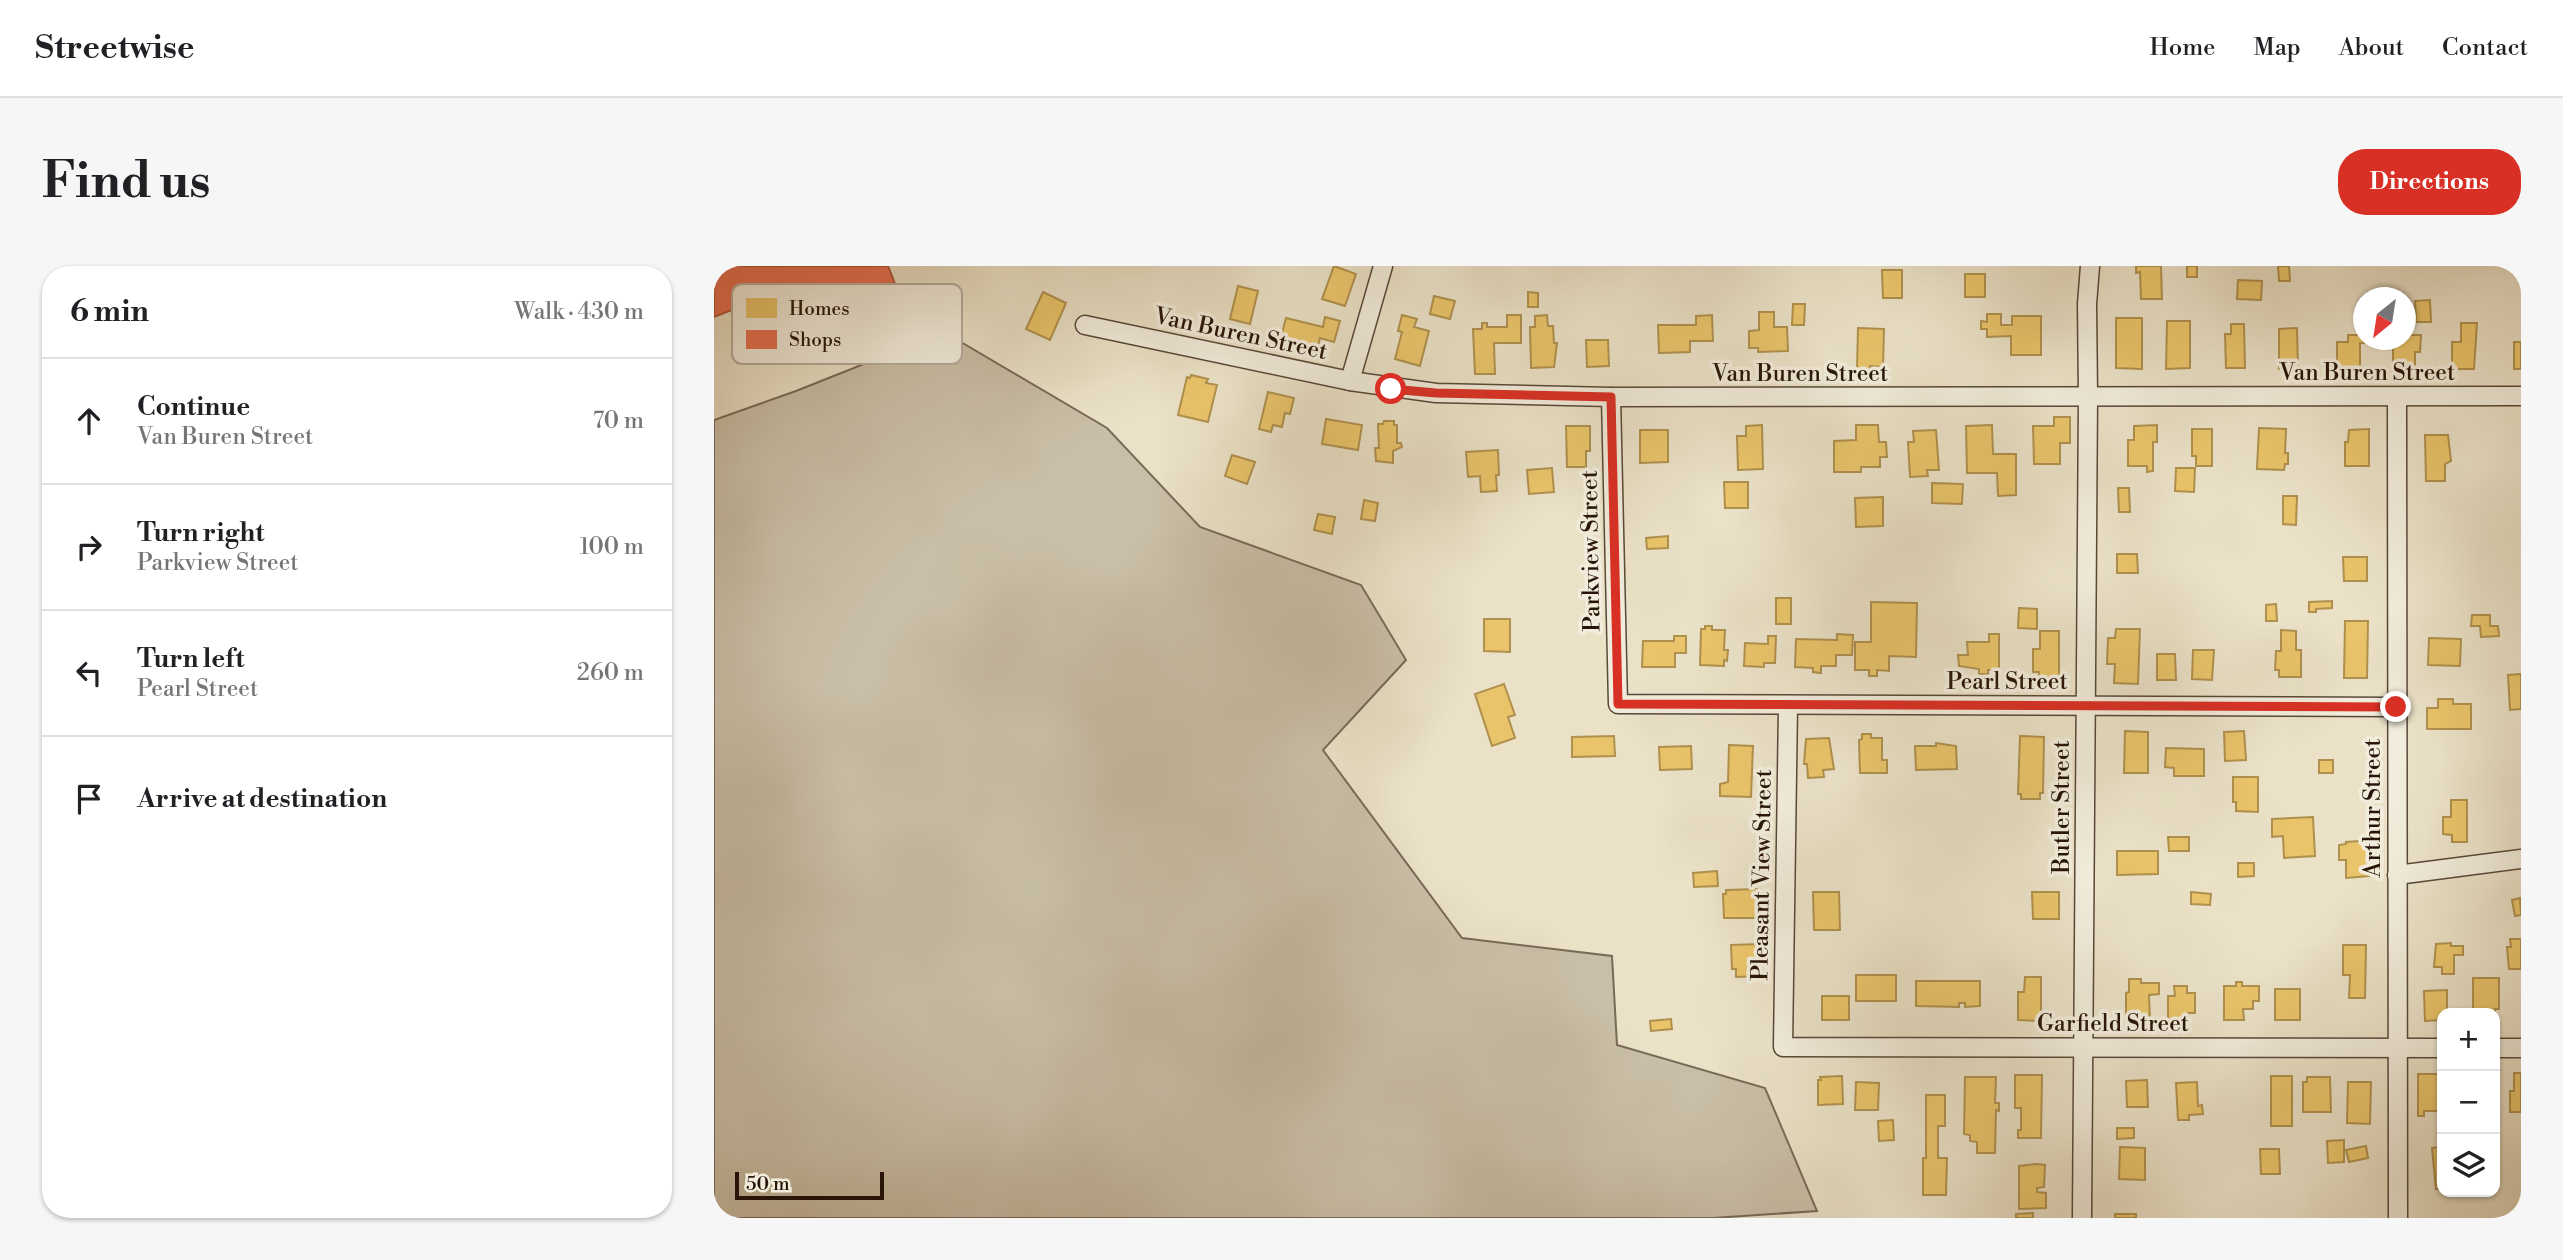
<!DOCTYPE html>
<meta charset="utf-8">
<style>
:root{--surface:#fff;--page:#f6f6f6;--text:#202124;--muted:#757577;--line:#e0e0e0;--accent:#d93025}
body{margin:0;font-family:"Libre Bodoni",serif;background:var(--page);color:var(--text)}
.controls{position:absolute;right:21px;bottom:21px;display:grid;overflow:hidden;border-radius:14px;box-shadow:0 2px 5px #0004}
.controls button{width:63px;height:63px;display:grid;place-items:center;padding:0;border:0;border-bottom:2px solid var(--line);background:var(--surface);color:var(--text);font:35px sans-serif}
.compass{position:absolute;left:1639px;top:21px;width:63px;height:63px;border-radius:50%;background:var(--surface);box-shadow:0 2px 5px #0004;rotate:210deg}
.scale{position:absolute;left:21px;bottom:18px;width:149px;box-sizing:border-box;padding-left:7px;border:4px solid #281508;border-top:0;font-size:19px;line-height:24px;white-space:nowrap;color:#281508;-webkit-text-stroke:5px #f1ecdb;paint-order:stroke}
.stop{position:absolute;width:21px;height:21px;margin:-16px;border:5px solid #d93025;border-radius:50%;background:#fff}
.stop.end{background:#d93025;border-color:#fff;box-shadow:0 2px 7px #0008}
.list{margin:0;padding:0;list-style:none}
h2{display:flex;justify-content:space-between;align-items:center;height:91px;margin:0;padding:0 28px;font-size:30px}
h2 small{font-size:23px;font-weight:400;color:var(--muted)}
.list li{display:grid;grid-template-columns:46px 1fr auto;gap:21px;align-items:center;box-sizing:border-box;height:126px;padding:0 28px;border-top:2px solid var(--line)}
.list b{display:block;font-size:26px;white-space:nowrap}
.list p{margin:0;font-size:23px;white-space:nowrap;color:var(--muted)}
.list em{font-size:23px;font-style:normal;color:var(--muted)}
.icon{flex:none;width:38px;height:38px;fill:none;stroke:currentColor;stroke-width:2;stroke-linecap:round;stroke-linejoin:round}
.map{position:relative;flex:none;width:1807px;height:952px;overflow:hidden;border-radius:28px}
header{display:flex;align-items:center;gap:42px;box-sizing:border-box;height:98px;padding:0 35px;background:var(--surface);border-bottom:2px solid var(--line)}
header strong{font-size:33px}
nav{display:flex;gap:38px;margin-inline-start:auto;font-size:24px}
.intro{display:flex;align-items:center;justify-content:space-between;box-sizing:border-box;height:168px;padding:0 42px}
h1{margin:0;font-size:49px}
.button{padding:18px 32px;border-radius:28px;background:var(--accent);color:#fff;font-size:24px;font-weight:700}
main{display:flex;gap:42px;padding:0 42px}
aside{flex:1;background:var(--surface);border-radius:28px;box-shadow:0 2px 5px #0004}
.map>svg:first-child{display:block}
.green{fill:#c9bea7;stroke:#786a58;stroke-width:2}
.homes{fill:#e9c46a;stroke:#af904d;stroke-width:2}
.shops{fill:#e76f51;stroke:#ae543b;stroke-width:2}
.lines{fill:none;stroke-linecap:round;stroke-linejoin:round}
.minor-casing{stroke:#584838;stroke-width:21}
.minor{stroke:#f1ecdb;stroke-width:18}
.route{stroke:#d93025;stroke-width:9}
.labels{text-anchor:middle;stroke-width:7;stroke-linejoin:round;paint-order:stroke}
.street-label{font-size:23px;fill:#281508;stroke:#f1ecdb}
.key{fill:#f1ecdb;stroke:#b5ac9c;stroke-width:2}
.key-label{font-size:19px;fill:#281508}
</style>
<header>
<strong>Streetwise</strong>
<nav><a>Home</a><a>Map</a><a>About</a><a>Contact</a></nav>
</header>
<div class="intro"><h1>Find us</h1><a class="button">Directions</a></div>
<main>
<aside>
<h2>6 min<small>Walk · 430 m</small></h2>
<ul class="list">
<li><svg class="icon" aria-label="ahead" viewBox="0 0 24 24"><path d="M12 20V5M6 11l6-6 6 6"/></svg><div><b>Continue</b><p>Van Buren Street</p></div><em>70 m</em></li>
<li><svg class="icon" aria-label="right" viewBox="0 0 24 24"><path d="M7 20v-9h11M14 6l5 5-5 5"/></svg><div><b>Turn right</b><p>Parkview Street</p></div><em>100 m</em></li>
<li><svg class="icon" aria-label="left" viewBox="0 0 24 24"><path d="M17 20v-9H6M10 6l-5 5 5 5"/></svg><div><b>Turn left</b><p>Pearl Street</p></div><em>260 m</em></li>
<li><svg class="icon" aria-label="arrive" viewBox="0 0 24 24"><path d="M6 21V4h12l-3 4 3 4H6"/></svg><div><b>Arrive at destination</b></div></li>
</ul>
</aside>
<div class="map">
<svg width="1807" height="952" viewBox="0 0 1807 952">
<rect width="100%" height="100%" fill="#eae1c7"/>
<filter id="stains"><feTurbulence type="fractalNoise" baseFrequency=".00286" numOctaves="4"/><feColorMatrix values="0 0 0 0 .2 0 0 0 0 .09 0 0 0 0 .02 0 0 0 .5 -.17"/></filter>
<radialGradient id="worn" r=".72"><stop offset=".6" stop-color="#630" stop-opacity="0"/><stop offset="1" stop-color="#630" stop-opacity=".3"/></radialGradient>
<polygon class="green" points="230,66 393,162 486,261 647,319 692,394 609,484 748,672 898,690 903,779 1051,822 1103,945 999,952 0,952 0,154 82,125"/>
<g class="homes">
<polygon points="620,0 642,8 631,40 608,33"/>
<polygon points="1422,0 1447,0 1448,33 1427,33 1426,6 1422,7"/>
<rect x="1473" y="0" width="10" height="11"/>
<polygon points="1564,0 1575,0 1576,15 1565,15"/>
<polygon points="1168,4 1188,4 1188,32 1169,32"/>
<rect x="1251" y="8" width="20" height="23"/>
<polygon points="1524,14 1548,15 1547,34 1523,33"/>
<polygon points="524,20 544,25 536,58 516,53"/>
<polygon points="329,26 352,37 336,74 312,63"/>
<polygon points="814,26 824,27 824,41 814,41"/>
<polygon points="720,30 741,35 736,53 716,48"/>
<polygon points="1716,34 1717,56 1702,56 1701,35"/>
<polygon points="1079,38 1091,38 1090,59 1078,59"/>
<polygon points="1045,46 1060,46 1060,61 1073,61 1074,85 1044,86 1044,82 1035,82 1035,65 1045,64"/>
<polygon points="1273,48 1287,48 1287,59 1298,59 1298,50 1327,50 1327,89 1297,89 1297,70 1273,71 1273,63 1267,63 1267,55 1273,56"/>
<polygon points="688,49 703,53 700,61 715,65 706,100 681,93 688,66 684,65"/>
<polygon points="793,49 807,49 807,77 780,77 781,108 761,108 759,63 768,63 768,57 773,57 773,61 793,61"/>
<polygon points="833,49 834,60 839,60 840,77 843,77 840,101 817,102 816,61 821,61 821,50"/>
<polygon points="998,49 999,75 976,75 976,86 945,87 944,59 982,59 982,50"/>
<polygon points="611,51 626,55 620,76 606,72 603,84 566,75 572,52 609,61"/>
<polygon points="1402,52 1428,52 1428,103 1402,102"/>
<polygon points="1453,55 1476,55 1476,102 1452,103"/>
<polygon points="1747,57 1763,57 1760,103 1738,103 1738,76 1747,76"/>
<polygon points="1517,58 1530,58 1531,102 1512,102 1511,68 1517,68"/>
<polygon points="1144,62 1170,63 1169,101 1156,100 1156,104 1143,104"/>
<polygon points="1583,62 1584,103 1565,103 1565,63"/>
<polygon points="1634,69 1650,69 1650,77 1646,77 1646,103 1623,103 1623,76 1634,76"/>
<polygon points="1692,69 1707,69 1706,86 1701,86 1701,104 1679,103 1679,74 1692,74"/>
<polygon points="872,74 894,74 895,100 873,101"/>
<rect x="1800" y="76" width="7" height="27"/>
<polygon points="477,109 494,113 492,117 503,119 494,156 464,149 473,111 476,112"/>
<polygon points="554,126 580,132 576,148 571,147 568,161 559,159 557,166 545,163"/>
<polygon points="1340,151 1356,151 1356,177 1346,177 1346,198 1320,198 1319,160 1340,160"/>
<polygon points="612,153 648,159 644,184 608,178"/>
<polygon points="670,155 680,155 680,159 683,159 683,177 687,177 688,181 679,185 679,197 662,195 661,182 665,182 664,158 669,158"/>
<polygon points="1048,159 1049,203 1024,204 1023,170 1032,170 1032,160"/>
<polygon points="1142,159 1164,159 1165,176 1172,176 1173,191 1166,191 1166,201 1147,201 1147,206 1120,206 1120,175 1142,174"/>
<polygon points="1278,159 1279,188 1302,188 1302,229 1284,230 1283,207 1253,207 1252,160"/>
<polygon points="1443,159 1443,176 1439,176 1439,205 1433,206 1433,200 1414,200 1414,174 1420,174 1420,160"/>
<polygon points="852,160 876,160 876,185 872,185 872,201 853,201"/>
<polygon points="1545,162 1572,163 1571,187 1574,187 1574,198 1571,198 1570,204 1543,203"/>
<polygon points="1478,163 1498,163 1498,200 1482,200 1482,190 1478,190"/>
<polygon points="1655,163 1655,200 1631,200 1631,176 1634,176 1635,164"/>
<polygon points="926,164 954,164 954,196 926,197"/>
<polygon points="1222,164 1225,204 1213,204 1214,210 1196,211 1194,176 1200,176 1199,165"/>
<polygon points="1711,169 1734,169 1737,195 1731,198 1731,215 1712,215"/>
<polygon points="784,184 785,209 782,209 783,225 767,226 766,210 754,211 752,186"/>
<polygon points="518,189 541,196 533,218 511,210"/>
<polygon points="838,202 840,226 815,228 813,204"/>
<polygon points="1462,202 1481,202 1480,226 1461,225"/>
<polygon points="1010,216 1034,216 1034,242 1011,242"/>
<polygon points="1218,217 1249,218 1248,238 1218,237"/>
<polygon points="1404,222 1415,222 1416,246 1405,246"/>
<polygon points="1569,230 1583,230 1582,259 1569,258"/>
<polygon points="1169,231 1169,260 1142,261 1141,232"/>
<polygon points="650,234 664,237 661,255 647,253"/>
<polygon points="604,248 621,251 618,268 600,264"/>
<polygon points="954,270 954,282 933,283 932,272"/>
<polygon points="1403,288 1423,288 1424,307 1403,307"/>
<polygon points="1629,291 1653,291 1653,315 1630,315"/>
<rect x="1062" y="332" width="15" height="26"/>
<polygon points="1618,335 1618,342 1602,343 1602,346 1595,346 1595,336"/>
<polygon points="1157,336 1203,337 1202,391 1175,390 1175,405 1163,404 1163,410 1155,410 1155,404 1141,404 1141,376 1157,376"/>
<polygon points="1562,338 1563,355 1552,355 1552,339"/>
<polygon points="1305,342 1323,343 1323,363 1304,362"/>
<polygon points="1758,349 1776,349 1776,360 1784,360 1785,370 1767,371 1766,360 1757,360"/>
<polygon points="770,353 796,353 796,386 770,385"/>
<polygon points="1631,355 1654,355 1653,412 1630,412"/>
<polygon points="991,360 998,360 998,364 1011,364 1010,384 1014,384 1013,395 1010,394 1010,400 986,399 987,363 991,363"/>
<polygon points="1402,363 1426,363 1424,418 1400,417 1401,398 1393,398 1394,372 1401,372"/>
<polygon points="1567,364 1582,365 1582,384 1587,384 1587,411 1565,411 1565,404 1561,404 1562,385 1567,385"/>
<polygon points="1326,365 1345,365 1345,415 1325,415 1325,406 1319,406 1319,383 1326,383"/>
<polygon points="1123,368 1139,369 1138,389 1122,389 1122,400 1107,400 1107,407 1099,406 1099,402 1081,401 1082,373 1123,374"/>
<polygon points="1275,368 1285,368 1285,404 1274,404 1274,408 1265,408 1265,403 1245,400 1244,389 1254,389 1253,376 1275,376"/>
<polygon points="960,370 972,370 972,387 961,387 961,401 928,401 929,375 960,375"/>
<polygon points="1054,370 1062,370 1061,397 1050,397 1050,401 1030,400 1031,377 1054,378"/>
<polygon points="1715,372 1747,373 1746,400 1714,399"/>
<polygon points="1479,384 1500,384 1498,414 1478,413"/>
<polygon points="1443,388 1461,388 1462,414 1443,414"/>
<polygon points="1807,408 1807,443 1796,444 1794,409"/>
<polygon points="790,418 801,449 794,451 801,472 778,480 761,428"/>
<polygon points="1724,433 1739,433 1739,438 1757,438 1757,463 1713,463 1713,442 1724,442"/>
<polygon points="1411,465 1434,466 1434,507 1410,507"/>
<polygon points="1530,465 1532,494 1511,495 1510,466"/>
<polygon points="1148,468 1157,468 1157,472 1168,472 1168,494 1173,494 1173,507 1146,507 1145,474 1148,473"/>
<polygon points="900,470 901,490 858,491 858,471"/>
<polygon points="1306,470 1330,471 1329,527 1326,527 1326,533 1307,533 1307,528 1304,528"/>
<polygon points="1115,472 1120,503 1109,504 1110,511 1094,512 1093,498 1090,498 1092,473"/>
<polygon points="1222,477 1242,480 1243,503 1202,504 1201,480 1222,480"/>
<polygon points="1015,479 1039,480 1037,531 1006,530 1006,518 1014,516"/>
<polygon points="977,480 978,503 946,504 945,481"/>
<polygon points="1452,482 1490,483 1490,510 1460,510 1460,502 1451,501"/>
<rect x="1605" y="494" width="14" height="13"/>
<polygon points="1519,511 1544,511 1544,546 1522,545 1522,536 1519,536"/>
<polygon points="1737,534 1753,534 1753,576 1738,576 1738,569 1729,568 1729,551 1737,551"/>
<polygon points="1599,551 1601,590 1570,592 1569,570 1558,571 1558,553"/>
<polygon points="1454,571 1475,571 1475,585 1455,585"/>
<polygon points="1661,574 1662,596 1655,596 1655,610 1632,612 1632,594 1625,594 1625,579 1632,578 1632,576"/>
<polygon points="1403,585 1444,585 1444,608 1403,609"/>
<polygon points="1524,597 1540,597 1540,610 1524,611"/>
<polygon points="1003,605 1004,620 980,621 979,607"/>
<polygon points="1043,623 1043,652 1010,652 1009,628 1012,628 1012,624"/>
<polygon points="1099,626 1125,626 1126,664 1100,664"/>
<polygon points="1318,626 1345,626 1345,653 1319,653"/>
<polygon points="1477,626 1497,628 1496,639 1477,638"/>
<polygon points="1806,632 1807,649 1801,650 1798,634"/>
<polygon points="1796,673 1807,673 1807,703 1795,703 1793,681 1797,681"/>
<polygon points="1737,677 1737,680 1749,680 1749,689 1740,689 1740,708 1728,708 1728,701 1720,701 1722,678"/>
<polygon points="1046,678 1047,710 1022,711 1022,703 1018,703 1017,679"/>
<polygon points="1629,679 1652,679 1651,732 1635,732 1636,709 1629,709"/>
<rect x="1142" y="709" width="40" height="26"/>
<polygon points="1311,711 1327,711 1327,755 1304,754 1304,726 1310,726"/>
<polygon points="1759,712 1785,712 1785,743 1781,743 1781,761 1781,747 1759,747"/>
<polygon points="1415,713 1427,713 1427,717 1445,717 1445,728 1435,729 1436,754 1412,755 1412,727 1415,726"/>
<polygon points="1202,715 1266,715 1266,740 1251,741 1251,737 1245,737 1245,741 1202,740"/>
<polygon points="1522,716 1528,716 1528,720 1545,720 1545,735 1539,735 1539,743 1529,743 1530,754 1510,754 1510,720 1522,720"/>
<polygon points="1460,720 1473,720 1473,727 1481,727 1481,747 1474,747 1474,753 1454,754 1454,730 1461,730"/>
<rect x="1561" y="723" width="25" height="31"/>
<polygon points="1733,724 1733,747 1728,747 1728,754 1711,755 1710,725"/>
<rect x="1108" y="730" width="27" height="24"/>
<polygon points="957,753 958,763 937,765 936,755"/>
<polygon points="1800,807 1807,807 1807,846 1796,846 1796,825 1800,825"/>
<polygon points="1704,808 1728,808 1728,845 1710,845 1710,850 1704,850"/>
<polygon points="1301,809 1328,809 1327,872 1304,872 1304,864 1307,864 1307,842 1301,842"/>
<polygon points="1128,810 1129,838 1104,839 1104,814 1107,814 1106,811"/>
<rect x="1557" y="810" width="21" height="50"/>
<polygon points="1251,811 1282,811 1281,837 1285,837 1285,845 1282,844 1281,887 1263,887 1263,876 1256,875 1256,869 1250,868"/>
<polygon points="1593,811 1616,811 1617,846 1589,846 1589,816 1593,816"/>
<polygon points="1433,814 1434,841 1413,841 1412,815"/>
<polygon points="1142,816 1165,817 1164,844 1141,844"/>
<polygon points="1483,816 1484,840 1488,839 1489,848 1475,849 1475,854 1464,854 1462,817"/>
<polygon points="1634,816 1657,816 1656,858 1633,857"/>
<polygon points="1212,829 1231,829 1231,860 1224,860 1224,892 1233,892 1232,929 1209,929 1209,892 1212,892"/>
<polygon points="1179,854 1180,874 1165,875 1164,855"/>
<polygon points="1403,862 1420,862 1420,872 1403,873"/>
<polygon points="1630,874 1630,896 1614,897 1613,875"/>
<polygon points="1652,880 1654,892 1635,896 1632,884"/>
<polygon points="1406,881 1431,882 1431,914 1405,913"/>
<polygon points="1728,881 1728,923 1722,923 1718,882"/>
<polygon points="1546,883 1565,883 1566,908 1547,908"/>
<polygon points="1322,898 1331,899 1330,921 1323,922 1323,926 1332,927 1332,942 1305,943 1305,900"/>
<polygon points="1319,947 1319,952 1302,952 1302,948"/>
<rect x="1401" y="948" width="21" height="4"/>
</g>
<polygon class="shops" points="0,0 174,0 194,51 110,85 84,18 0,51"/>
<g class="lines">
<defs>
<g id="minor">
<polyline points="371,59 636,115 722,127 897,131 1807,130"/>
<polyline points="636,115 669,0"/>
<polyline points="897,131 904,438 1682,441"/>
<polyline points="1683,131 1684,952"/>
<polyline points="1074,439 1069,781 1728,782"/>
<polyline points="1683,609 1807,593"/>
<polyline points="1781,782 1807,782"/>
<polyline points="1368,952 1374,131 1373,38 1376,0"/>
</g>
</defs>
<use href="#minor" class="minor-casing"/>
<use href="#minor" class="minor"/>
</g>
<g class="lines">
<polyline class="route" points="677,123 722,127 897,131 904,438 1682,441"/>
</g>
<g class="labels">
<g class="street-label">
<text transform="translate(527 67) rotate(12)" y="8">Van Buren Street</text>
<text x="1653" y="114">Van Buren Street</text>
<text x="1086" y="115">Van Buren Street</text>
<text transform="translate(876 285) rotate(-91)" y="8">Parkview Street</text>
<text x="1293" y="423">Pearl Street</text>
<text transform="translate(1347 541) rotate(-90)" y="8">Butler Street</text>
<text transform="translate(1658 542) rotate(-90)" y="8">Arthur Street</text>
<text transform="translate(1047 609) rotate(-89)" y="8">Pleasant View Street</text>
<text x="1399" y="765">Garfield Street</text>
</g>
</g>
<rect x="18" y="18" width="230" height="80" rx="10" class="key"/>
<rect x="32" y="32" width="31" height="20" fill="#e9c46a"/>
<rect x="32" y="64" width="31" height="19" fill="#e76f51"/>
<g class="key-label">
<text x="75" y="49">Homes</text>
<text x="75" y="80">Shops</text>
</g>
<rect width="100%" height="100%" filter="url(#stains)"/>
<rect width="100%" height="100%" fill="url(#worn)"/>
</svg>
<div class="controls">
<button>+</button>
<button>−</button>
<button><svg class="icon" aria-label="layers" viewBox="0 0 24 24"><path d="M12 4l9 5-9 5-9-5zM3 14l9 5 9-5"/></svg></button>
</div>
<svg class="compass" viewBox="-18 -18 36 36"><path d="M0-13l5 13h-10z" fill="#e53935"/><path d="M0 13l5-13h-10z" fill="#757577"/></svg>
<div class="scale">50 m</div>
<div class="stop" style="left:677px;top:123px"></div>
<div class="stop end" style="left:1682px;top:441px"></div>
</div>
</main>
